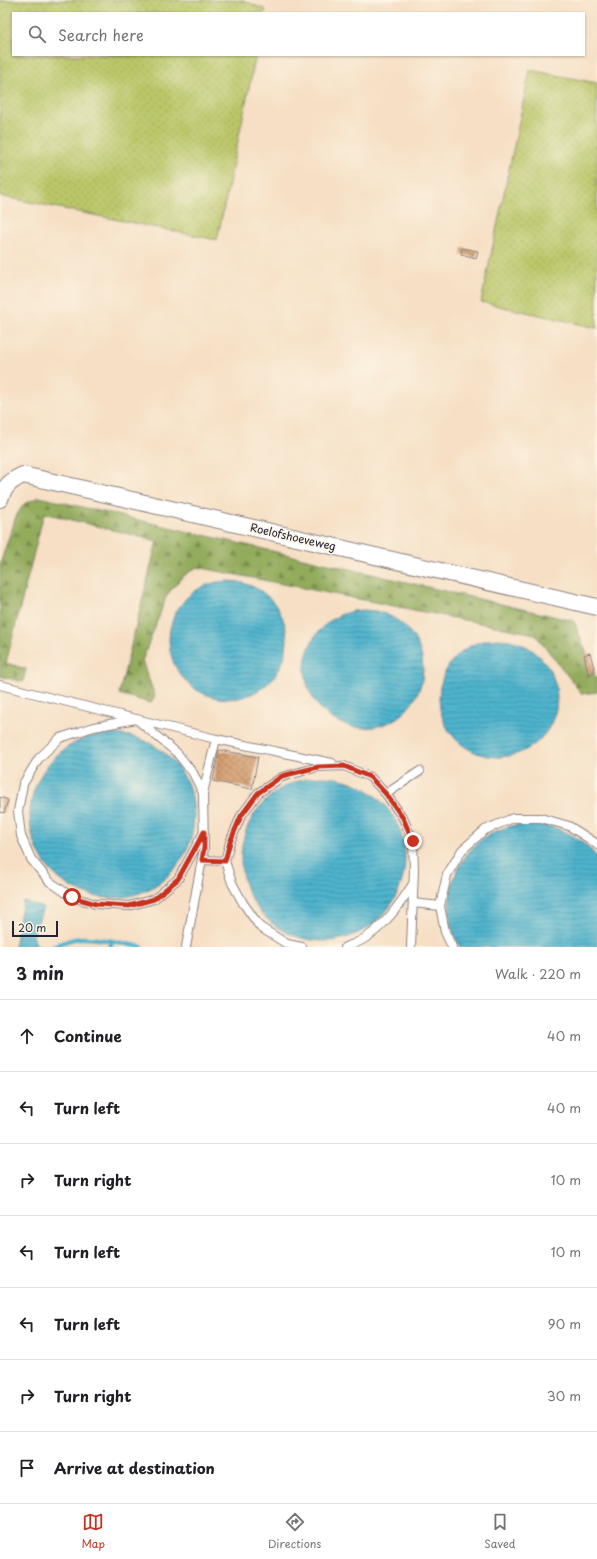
<!DOCTYPE html>
<meta charset="utf-8">
<style>
:root{--surface:#fff;--page:#f6f6f6;--text:#202124;--muted:#757577;--line:#e0e0e0;--accent:#c8321e}
body{margin:0;font-family:"Playpen Sans",sans-serif;background:var(--page);color:var(--text)}
.scale{position:absolute;left:12px;bottom:10px;width:46px;box-sizing:border-box;padding-left:4px;border:2px solid #22223b;border-top:0;font-size:11px;line-height:14px;white-space:nowrap;color:#22223b;-webkit-text-stroke:3px #fcf5e5;paint-order:stroke}
.stop{position:absolute;width:12px;height:12px;margin:-9px;border:3px solid #c8321e;border-radius:50%;background:#fff}
.stop.end{background:#c8321e;border-color:#fff;box-shadow:0 1px 4px #0008}
.list{margin:0;padding:0;list-style:none}
h2{display:flex;justify-content:space-between;align-items:center;height:52px;margin:0;padding:0 16px;font-size:17px}
h2 small{font-size:13px;font-weight:400;color:var(--muted)}
.list li{display:grid;grid-template-columns:26px 1fr auto;gap:12px;align-items:center;box-sizing:border-box;height:72px;padding:0 16px;border-top:1px solid var(--line)}
.list b{display:block;font-size:15px;white-space:nowrap}
.list em{font-size:13px;font-style:normal;color:var(--muted)}
.icon{flex:none;width:22px;height:22px;fill:none;stroke:currentColor;stroke-width:2;stroke-linecap:round;stroke-linejoin:round}
.map{position:relative;flex:none;width:597px;height:947px;overflow:hidden}
.search{position:absolute;background:var(--surface);box-shadow:0 1px 3px #0004;left:12px;right:12px;top:12px;height:44px;display:flex;align-items:center;gap:10px;box-sizing:border-box;padding:0 14px;border-radius:0px;color:var(--muted);font-size:15px}
.sheet{height:556px;background:var(--surface)}
nav{display:flex;justify-content:space-around;align-items:center;box-sizing:border-box;height:56px;border-top:1px solid var(--line);background:var(--surface);font-size:11px;color:var(--muted)}
nav a{display:grid;justify-items:center;gap:2px}
nav .on{color:var(--accent)}
.map>svg:first-child{display:block}
.grass{fill:url(#grass-dots);stroke:#6e7452}
.forest{fill:url(#forest-firs);stroke:#5a664c}
.water{fill:url(#water-rules);stroke:#386b84}
.lines{fill:none;stroke-linecap:round;stroke-linejoin:round}
.stream{stroke:#4fb4cd;stroke-width:4.5}
.building{fill:url(#building-cross-hatch)}
.lane-casing{stroke:#8c8080;stroke-width:10}
.street-casing{stroke:#8c8080;stroke-width:18}
.lane{stroke:#fff;stroke-width:8}
.street{stroke:#fff;stroke-width:16}
.route{stroke:#c8321e;stroke-width:5}
.labels{text-anchor:middle;stroke-width:3;stroke-linejoin:round;paint-order:stroke}
.street-label{font-size:11px;fill:#22223b;stroke:#fcf5e5}
</style>
<div class="map">
<svg width="597" height="947" viewBox="0 0 597 947">
<defs>
<pattern id="grass-dots" width="8" height="8" patternUnits="userSpaceOnUse"><rect width="8" height="8" fill="#bac668"/><path d="M2 2h.1M6 6h.1" fill="none" stroke="#a0aa5b" stroke-width="1.8" stroke-linecap="round"/></pattern>
<pattern id="forest-firs" width="22" height="20" patternUnits="userSpaceOnUse"><rect width="22" height="20" fill="#93ab5c"/><path d="M5 1l3.5 6h-7zM16 11l3.5 6h-7z" fill="#788b4d"/></pattern>
<pattern id="water-rules" width="6" height="5" patternUnits="userSpaceOnUse"><rect width="6" height="5" fill="#4fb4cd"/><path d="M0 2.5h6" fill="none" stroke="#4192a8"/></pattern>
<pattern id="building-cross-hatch" width="8" height="8" patternUnits="userSpaceOnUse"><rect width="8" height="8" fill="#d29969"/><path d="M0 0l8 8M0 8l8-8" fill="none" stroke="#aa7c58"/></pattern>
</defs>
<rect width="100%" height="100%" fill="#fcf5e5"/>
<filter id="ink" filterUnits="userSpaceOnUse"><feTurbulence type="fractalNoise" baseFrequency=".025" numOctaves="2"/><feDisplacementMap in="SourceGraphic" scale="8" xChannelSelector="R" yChannelSelector="G"/><feConvolveMatrix kernelMatrix="1 2 1 2 8 2 1 2 1" color-interpolation-filters="sRGB"/></filter>
<filter id="wash" filterUnits="userSpaceOnUse"><feTurbulence type="fractalNoise" baseFrequency=".012" numOctaves="4" result="noise"/><feDisplacementMap in="SourceGraphic" scale="16" xChannelSelector="R" yChannelSelector="G"/><feGaussianBlur stdDeviation="0.9" result="paint"/><feColorMatrix in="noise" values="0 0 0 0 0 0 0 0 0 0 0 0 0 0 0 0 0 1.4 0 .05"/><feComposite in="paint" operator="in"/></filter>
<g filter="url(#wash)">
<rect width="100%" height="100%" fill="#f6dfc4"/>
<g class="grass">
<polygon points="0,0 242,0 266,10 265,13 13,13 13,55 256,55 217,240 0,196"/>
<polygon points="530,70 597,83 597,328 481,302"/>
</g>
<polygon class="forest" points="39,497 574,621 597,681 597,692 582,694 535,634 197,567 182,577 167,595 142,661 155,696 151,703 119,694 157,541 44,513 6,663 26,669 23,682 0,676 0,564 16,516 24,504"/>
<g class="water">
<circle cx="228" cy="640" r="59"/>
<circle cx="364" cy="669" r="59"/>
<circle cx="498" cy="698" r="59"/>
<circle cx="112" cy="816" r="82"/>
<circle cx="323" cy="859" r="82"/>
<path d="M522,824C553,823 577,833 597,857V947H460C438,910 451,859 487,836C498,829 510,826 522,824Z"/>
<polygon points="23,901 43,908 33,936 36,944 40,947 14,947"/>
</g>
<g class="lines">
<g class="stream">
<path d="M53,947C77,935 87,937 112,941"/>
<polyline points="110,947 112,941 142,947"/>
</g>
</g>
<g id="blocks">
<g class="building">
<polygon points="462,248 478,251 476,258 461,254"/>
<polygon points="590,653 595,672 588,674 584,655"/>
<polygon points="219,750 258,757 252,789 213,781"/>
<polygon points="0,797 8,800 4,813 0,812"/>
</g>
</g>
</g>
<g filter="url(#ink)">
<use href="#blocks" fill-opacity="0" stroke="#8c8080" stroke-width="1"/>
<g class="lines">
<defs>
<g id="lane">
<polyline points="0,685 216,739 203,793"/>
<polyline points="216,739 332,763"/>
<polyline points="386,794 420,771"/>
<polyline points="202,860 225,861 230,842 241,816 258,793 282,777 318,767 344,766 370,777 386,794 403,818 413,841 414,870 411,947"/>
<polyline points="225,861 232,883 243,903 260,927 287,944 302,947"/>
<polyline points="413,903 440,906"/>
<polyline points="186,947 204,848 203,793 193,773 177,753 136,719 94,727 60,738 39,758 23,784 18,811 21,836 31,859 49,881 72,897 96,904 129,906 154,899 178,879 204,832"/>
<path d="M345,947C376,939 397,909 413,884"/>
<polyline points="452,947 445,932 440,906 447,875 462,850 485,830 513,818 541,818 569,826 594,842 597,845"/>
</g>
<path id="street" d="M0,499C4,486 12,480 23,475L597,607"/>
</defs>
<use href="#lane" class="lane-casing"/>
<use href="#street" class="street-casing"/>
<use href="#lane" class="lane"/>
<use href="#street" class="street"/>
</g>
</g>
<g class="lines" filter="url(#ink)">
<polyline class="route" points="72,897 96,904 129,906 154,899 178,879 204,832 204,848 202,860 225,861 230,842 241,816 258,793 282,776 318,767 344,766 370,777 386,794 403,818 413,841"/>
</g>
<g class="labels">
<g class="street-label">
<text transform="translate(293 537) rotate(13)" y="4">Roelofshoeveweg</text>
</g>
</g>
</svg>
<div class="scale">20 m</div>
<div class="stop" style="left:72px;top:897px"></div>
<div class="stop end" style="left:413px;top:841px"></div>
<div class="search"><svg class="icon" aria-label="search" viewBox="0 0 24 24"><circle cx="10" cy="10" r="6"/><path d="M15 15l6 6"/></svg>Search here</div>
</div>
<section class="sheet">
<h2>3 min<small>Walk · 220 m</small></h2>
<ul class="list">
<li><svg class="icon" aria-label="ahead" viewBox="0 0 24 24"><path d="M12 20V5M6 11l6-6 6 6"/></svg><div><b>Continue</b></div><em>40 m</em></li>
<li><svg class="icon" aria-label="left" viewBox="0 0 24 24"><path d="M17 20v-9H6M10 6l-5 5 5 5"/></svg><div><b>Turn left</b></div><em>40 m</em></li>
<li><svg class="icon" aria-label="right" viewBox="0 0 24 24"><path d="M7 20v-9h11M14 6l5 5-5 5"/></svg><div><b>Turn right</b></div><em>10 m</em></li>
<li><svg class="icon" aria-label="left" viewBox="0 0 24 24"><path d="M17 20v-9H6M10 6l-5 5 5 5"/></svg><div><b>Turn left</b></div><em>10 m</em></li>
<li><svg class="icon" aria-label="left" viewBox="0 0 24 24"><path d="M17 20v-9H6M10 6l-5 5 5 5"/></svg><div><b>Turn left</b></div><em>90 m</em></li>
<li><svg class="icon" aria-label="right" viewBox="0 0 24 24"><path d="M7 20v-9h11M14 6l5 5-5 5"/></svg><div><b>Turn right</b></div><em>30 m</em></li>
<li><svg class="icon" aria-label="arrive" viewBox="0 0 24 24"><path d="M6 21V4h12l-3 4 3 4H6"/></svg><div><b>Arrive at destination</b></div></li>
</ul>
</section>
<nav>
<a class="on"><svg class="icon" aria-label="map" viewBox="0 0 24 24"><path d="M3 6l6-2 6 2 6-2v14l-6 2-6-2-6 2zM9 4v14M15 6v14"/></svg>Map</a>
<a><svg class="icon" aria-label="directions" viewBox="0 0 24 24"><path d="M12 3l9 9-9 9-9-9zM9 14v-3h6M13 9l2 2-2 2"/></svg>Directions</a>
<a><svg class="icon" aria-label="saved" viewBox="0 0 24 24"><path d="M7 4h10v16l-5-4-5 4z"/></svg>Saved</a>
</nav>
